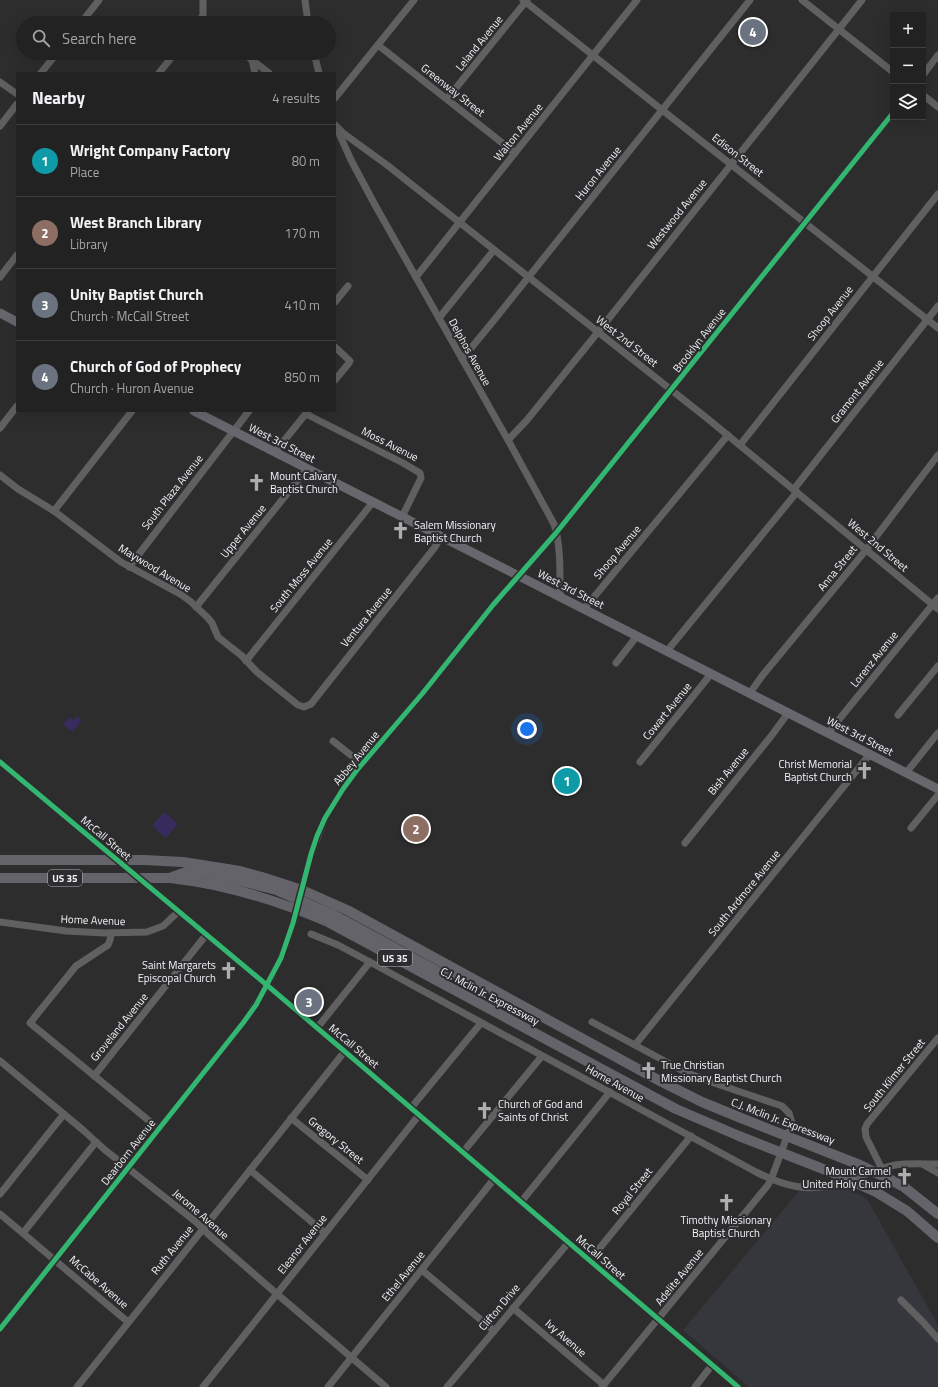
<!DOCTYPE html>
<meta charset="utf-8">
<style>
:root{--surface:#222;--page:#2e2f2f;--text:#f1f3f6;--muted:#a2a4a5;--line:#3f3f40;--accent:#8c9099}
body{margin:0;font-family:"Titillium Web",sans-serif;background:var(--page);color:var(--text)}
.controls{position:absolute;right:12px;top:12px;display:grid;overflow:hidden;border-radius:0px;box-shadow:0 4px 16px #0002}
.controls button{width:36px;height:36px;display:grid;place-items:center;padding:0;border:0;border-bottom:1px solid var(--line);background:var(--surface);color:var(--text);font:20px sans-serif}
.you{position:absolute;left:527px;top:729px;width:14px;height:14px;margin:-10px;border:3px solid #fff;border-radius:50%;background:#1a73e8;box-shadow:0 0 0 6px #1a73e833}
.badge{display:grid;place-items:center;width:26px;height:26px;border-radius:50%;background:var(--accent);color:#fff;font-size:13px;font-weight:700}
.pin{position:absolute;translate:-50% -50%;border:2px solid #fff;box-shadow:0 1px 4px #0006}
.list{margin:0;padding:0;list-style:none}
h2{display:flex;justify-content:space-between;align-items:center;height:52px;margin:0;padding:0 16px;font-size:17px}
h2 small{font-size:13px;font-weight:400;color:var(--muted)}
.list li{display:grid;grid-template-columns:26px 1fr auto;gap:12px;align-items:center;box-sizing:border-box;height:72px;padding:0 16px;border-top:1px solid var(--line)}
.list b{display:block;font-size:15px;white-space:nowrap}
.list p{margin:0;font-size:13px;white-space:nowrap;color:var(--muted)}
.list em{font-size:13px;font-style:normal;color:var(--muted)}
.icon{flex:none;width:22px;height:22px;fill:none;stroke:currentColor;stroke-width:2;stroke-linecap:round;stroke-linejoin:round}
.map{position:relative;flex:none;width:938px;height:1387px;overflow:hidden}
.search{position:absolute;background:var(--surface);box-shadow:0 4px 16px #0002;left:16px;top:16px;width:320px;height:44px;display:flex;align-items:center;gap:10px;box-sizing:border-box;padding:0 14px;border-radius:22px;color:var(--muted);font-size:15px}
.panel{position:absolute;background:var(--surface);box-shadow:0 4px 16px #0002;left:16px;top:72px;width:320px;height:340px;border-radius:0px}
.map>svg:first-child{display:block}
.built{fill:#36363d}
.green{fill:#362c5d}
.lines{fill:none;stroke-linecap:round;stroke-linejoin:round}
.minor{stroke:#606061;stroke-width:7}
.major{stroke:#68676d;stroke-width:9}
.highway{stroke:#64636a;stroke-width:10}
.cycleway-casing{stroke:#2d2c2f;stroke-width:8}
.cycleway{stroke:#33b770;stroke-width:5}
.labels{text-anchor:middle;stroke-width:4;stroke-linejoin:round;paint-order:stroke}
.shield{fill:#2d2c2f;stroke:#b8b7ba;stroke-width:1}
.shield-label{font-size:10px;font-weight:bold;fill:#f3f3f5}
.street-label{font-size:11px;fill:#f3f3f5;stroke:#2d2c2f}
.poi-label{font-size:11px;fill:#f3f3f5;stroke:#2d2c2f;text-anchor:start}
</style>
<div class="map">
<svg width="938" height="1387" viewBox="0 0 938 1387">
<rect width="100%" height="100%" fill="#2d2d2e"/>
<polygon class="built" points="845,1187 867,1199 938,1325 938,1387 749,1387 683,1330 799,1191"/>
<g class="green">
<polygon points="77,716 82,720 73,732 63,725 69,717 74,720"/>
<polygon points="164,812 178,824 166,838 152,826"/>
</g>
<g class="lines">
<g class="minor">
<polyline points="305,0 308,23"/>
<polyline points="523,0 938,328"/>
<polyline points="802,0 893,72"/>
<polyline points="81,23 99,0"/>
<polyline points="198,23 203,15 203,0"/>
<polyline points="378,45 515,153"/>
<polyline points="243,53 269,73"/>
<polyline points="314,53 319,73"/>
<polyline points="252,60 255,73"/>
<polyline points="41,73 57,53"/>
<polyline points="159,73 175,53"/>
<polyline points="923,75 938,55"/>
<polyline points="0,82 17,94"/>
<polyline points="923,95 938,107"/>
<polyline points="335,98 414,0"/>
<polyline points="447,99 527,0"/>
<polyline points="335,125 343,133 387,165 708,419 938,609"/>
<polyline points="0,126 17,104"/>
<path d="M337,129L351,160L375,205L508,440L554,524C561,544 560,576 560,597"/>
<polyline points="0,277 17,255"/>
<polyline points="416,277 637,0"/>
<polyline points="335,302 348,286"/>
<polyline points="439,318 494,250"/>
<polyline points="335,347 350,361 349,363 335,380"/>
<polyline points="462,359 495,319 750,0"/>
<polyline points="306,414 403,463 420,473 421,478 402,517"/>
<polyline points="0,428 17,406"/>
<polyline points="508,440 527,420 598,332 862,0"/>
<polyline points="740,445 938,194"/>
<polyline points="275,452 308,411"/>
<polyline points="0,475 18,489 54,511 121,562 180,594 190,601 208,618 212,623 218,637 242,656 257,672 298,705 304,707 311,704 435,547 441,536"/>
<polyline points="794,489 938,306"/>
<polyline points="54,511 132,411"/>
<polyline points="129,567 249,411"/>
<polyline points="196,607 307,469"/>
<polyline points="584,609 728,435"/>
<polyline points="667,651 797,492"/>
<polyline points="246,661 373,502"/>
<polyline points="616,663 637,636"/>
<polyline points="750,693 762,676 866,550 938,455"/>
<polyline points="898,715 938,666"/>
<polyline points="828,733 938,598"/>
<polyline points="333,741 362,764"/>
<polyline points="0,762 268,986 738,1387"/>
<polyline points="640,762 711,674"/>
<polyline points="906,773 938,733"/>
<polyline points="911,828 938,795"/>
<polyline points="685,843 772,735 788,713"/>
<polyline points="301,893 311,854 325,818 343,789 357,770 422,694 493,605 556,533 893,113"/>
<polyline points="0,922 66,931 105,933 147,932 163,926 178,912"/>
<polyline points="111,933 110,940 108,945 76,966 30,1023 159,1129"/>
<path d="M311,934L338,945L370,962L756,1172C784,1186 808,1193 839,1183C858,1178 876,1169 895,1165C908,1163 924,1164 938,1164"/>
<polyline points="592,1022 685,1072 714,1083 782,1106 789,1113 792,1123 772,1177 768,1185 602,1387"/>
<polyline points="317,1028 370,962"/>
<polyline points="635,1045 870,754"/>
<polyline points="0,1061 83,1130 105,1150 196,1222 208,1234 277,1294 386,1387"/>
<polyline points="94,1076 206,935"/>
<polyline points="411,1108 481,1023"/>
<polyline points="291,1118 368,1180"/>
<polyline points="463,1152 542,1056"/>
<polyline points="924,1165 938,1173"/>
<polyline points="882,1169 866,1137 865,1129 867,1124 938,1038"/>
<polyline points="250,1170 325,1233"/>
<polyline points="0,1194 64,1114"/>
<polyline points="521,1202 610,1092"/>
<polyline points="0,1214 128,1322"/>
<polyline points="23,1233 96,1142"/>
<polyline points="590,1260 691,1136"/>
<polyline points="422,1270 494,1331"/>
<polyline points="901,1300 923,1322 938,1339"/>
<polyline points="513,1308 604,1385"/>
<path d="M0,1329L243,1023C271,984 286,952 298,905"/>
<polyline points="77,1387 345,1051"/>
<polyline points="203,1387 419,1115"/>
<polyline points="328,1387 494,1179"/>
<polyline points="447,1387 569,1242"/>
<polyline points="695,1387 712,1365"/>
</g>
<g class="major">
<polyline points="0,313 17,322"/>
<polyline points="194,411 938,789"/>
</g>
<g class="highway">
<polyline points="0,860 144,860 183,862 240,871 262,877 302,890 347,910 660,1081 702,1102 741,1118 860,1165 891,1180 904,1187 938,1214"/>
<polyline points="172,877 186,872 204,873 249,883 276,890 332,914 439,972 463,975"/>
<path d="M0,878H170C225,884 277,900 328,922L676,1109L739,1136L836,1174L876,1192L907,1211L938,1238"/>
</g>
<defs>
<g id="cycleway">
<polyline points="0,762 268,986 738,1387"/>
<polyline points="0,1329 243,1023 256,1005 281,958 293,923 311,854 317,836 325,818 343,789 357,770 422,694 493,605 556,533 893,113"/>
</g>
</defs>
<use href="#cycleway" class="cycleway-casing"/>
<use href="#cycleway" class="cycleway"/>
</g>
<defs>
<symbol id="church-bare" viewBox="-9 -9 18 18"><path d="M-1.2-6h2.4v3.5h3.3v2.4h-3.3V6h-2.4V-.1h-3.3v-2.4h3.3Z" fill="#aeaeaf" stroke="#2d2c2f" stroke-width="2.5" paint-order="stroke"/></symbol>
</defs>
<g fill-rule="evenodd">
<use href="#church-bare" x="244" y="470" width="25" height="25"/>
<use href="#church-bare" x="388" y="518" width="25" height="25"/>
<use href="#church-bare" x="852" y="758" width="25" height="25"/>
<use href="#church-bare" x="216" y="958" width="25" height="25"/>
<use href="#church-bare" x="636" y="1058" width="25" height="25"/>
<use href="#church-bare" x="472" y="1098" width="25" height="25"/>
<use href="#church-bare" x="892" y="1164" width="25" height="25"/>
<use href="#church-bare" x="714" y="1190" width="25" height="25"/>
</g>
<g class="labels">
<g class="shield">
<rect x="48" y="870" width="34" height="16" rx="3"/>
<rect x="378" y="950" width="34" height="16" rx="3"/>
</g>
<g class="shield-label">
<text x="65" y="882">US 35</text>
<text x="395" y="962">US 35</text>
</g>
<g class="street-label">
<text transform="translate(479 43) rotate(-51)" y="4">Leland Avenue</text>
<text transform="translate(453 90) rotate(38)" y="4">Greenway Street</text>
<text transform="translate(518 132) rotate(-51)" y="4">Walton Avenue</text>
<text transform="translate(738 155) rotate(38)" y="4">Edison Street</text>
<text transform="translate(598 173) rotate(-51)" y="4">Huron Avenue</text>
<text transform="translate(677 214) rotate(-51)" y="4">Westwood Avenue</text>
<text transform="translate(830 313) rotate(-52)" y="4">Shoop Avenue</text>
<text transform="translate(699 340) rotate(-52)" y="4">Brooklyn Avenue</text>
<text transform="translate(627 341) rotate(38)" y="4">West 2nd Street</text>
<text transform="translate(470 352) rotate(61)" y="4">Delphos Avenue</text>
<text transform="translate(857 391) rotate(-52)" y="4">Gramont Avenue</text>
<text transform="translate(282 443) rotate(27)" y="4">West 3rd Street</text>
<text transform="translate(390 444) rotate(27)" y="4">Moss Avenue</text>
<text transform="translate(172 492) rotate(-52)" y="4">South Plaza Avenue</text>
<text transform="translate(243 531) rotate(-51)" y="4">Upper Avenue</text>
<text transform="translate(878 545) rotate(40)" y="4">West 2nd Street</text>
<text transform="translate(617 552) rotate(-50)" y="4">Shoop Avenue</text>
<text transform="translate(155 568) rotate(31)" y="4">Maywood Avenue</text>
<text transform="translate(837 568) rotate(-51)" y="4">Anna Street</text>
<text transform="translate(301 575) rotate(-51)" y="4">South Moss Avenue</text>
<text transform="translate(571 589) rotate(27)" y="4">West 3rd Street</text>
<text transform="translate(366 617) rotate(-51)" y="4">Ventura Avenue</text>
<text transform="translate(874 659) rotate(-51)" y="4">Lorenz Avenue</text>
<text transform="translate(667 711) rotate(-51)" y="4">Cowart Avenue</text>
<text transform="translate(860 736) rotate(27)" y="4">West 3rd Street</text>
<text transform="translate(356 758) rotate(-51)" y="4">Abbey Avenue</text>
<text transform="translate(728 771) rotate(-51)" y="4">Bish Avenue</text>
<text transform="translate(106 838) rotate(40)" y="4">McCall Street</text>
<text transform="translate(744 893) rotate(-51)" y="4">South Ardmore Avenue</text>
<text transform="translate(93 920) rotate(2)" y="4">Home Avenue</text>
<text transform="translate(490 996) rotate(28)" y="4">C.J. Mclin Jr. Expressway</text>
<text transform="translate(119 1027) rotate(-51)" y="4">Groveland Avenue</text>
<text transform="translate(354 1046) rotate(40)" y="4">McCall Street</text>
<text transform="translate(894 1075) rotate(-51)" y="4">South Kilmer Street</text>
<text transform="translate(615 1083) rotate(29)" y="4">Home Avenue</text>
<text transform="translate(783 1121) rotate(21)" y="4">C.J. Mclin Jr. Expressway</text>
<text transform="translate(336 1140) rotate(39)" y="4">Gregory Street</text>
<text transform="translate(128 1152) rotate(-52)" y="4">Dearborn Avenue</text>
<text transform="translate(632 1191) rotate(-51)" y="4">Royal Street</text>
<text transform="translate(201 1214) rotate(41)" y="4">Jerome Avenue</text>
<text transform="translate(302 1244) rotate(-52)" y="4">Eleanor Avenue</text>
<text transform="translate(172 1250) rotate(-51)" y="4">Ruth Avenue</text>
<text transform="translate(601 1257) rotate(41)" y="4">McCall Street</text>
<text transform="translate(403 1276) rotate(-51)" y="4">Ethel Avenue</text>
<text transform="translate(679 1277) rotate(-51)" y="4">Adelite Avenue</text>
<text transform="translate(99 1282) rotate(41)" y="4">McCabe Avenue</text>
<text transform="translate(499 1307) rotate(-50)" y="4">Clifton Drive</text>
<text transform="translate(566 1338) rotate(41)" y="4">Ivy Avenue</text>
</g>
<g class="poi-label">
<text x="270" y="480">Mount Calvary<tspan x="270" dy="13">Baptist Church</tspan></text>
<text x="414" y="529">Salem Missionary<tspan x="414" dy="13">Baptist Church</tspan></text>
<text x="852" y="768" text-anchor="end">Christ Memorial<tspan x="852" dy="13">Baptist Church</tspan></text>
<text x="216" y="969" text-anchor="end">Saint Margarets<tspan x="216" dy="13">Episcopal Church</tspan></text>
<text x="661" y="1069">True Christian<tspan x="661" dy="13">Missionary Baptist Church</tspan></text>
<text x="498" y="1108">Church of God and<tspan x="498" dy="13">Saints of Christ</tspan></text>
<text x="891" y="1175" text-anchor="end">Mount Carmel<tspan x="891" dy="13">United Holy Church</tspan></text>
<text x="726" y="1224" text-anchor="middle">Timothy Missionary<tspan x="726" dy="13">Baptist Church</tspan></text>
</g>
</g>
</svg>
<div class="controls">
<button>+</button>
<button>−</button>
<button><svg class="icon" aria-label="layers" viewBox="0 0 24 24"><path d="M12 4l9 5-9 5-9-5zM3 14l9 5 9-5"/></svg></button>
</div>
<div class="you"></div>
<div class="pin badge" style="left:567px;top:781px;background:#0f9aa8">1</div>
<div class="pin badge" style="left:416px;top:829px;background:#8d6e63">2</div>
<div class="pin badge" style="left:309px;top:1002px;background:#6b7280">3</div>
<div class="pin badge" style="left:753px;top:32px;background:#6b7280">4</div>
<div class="search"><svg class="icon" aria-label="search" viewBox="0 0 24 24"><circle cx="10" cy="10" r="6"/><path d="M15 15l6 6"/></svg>Search here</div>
<section class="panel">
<h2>Nearby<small>4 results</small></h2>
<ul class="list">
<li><span class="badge" style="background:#0f9aa8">1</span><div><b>Wright Company Factory</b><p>Place</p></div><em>80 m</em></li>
<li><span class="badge" style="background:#8d6e63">2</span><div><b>West Branch Library</b><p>Library</p></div><em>170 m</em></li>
<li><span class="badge" style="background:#6b7280">3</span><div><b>Unity Baptist Church</b><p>Church · McCall Street</p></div><em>410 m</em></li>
<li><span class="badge" style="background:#6b7280">4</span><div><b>Church of God of Prophecy</b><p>Church · Huron Avenue</p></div><em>850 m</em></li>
</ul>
</section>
</div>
